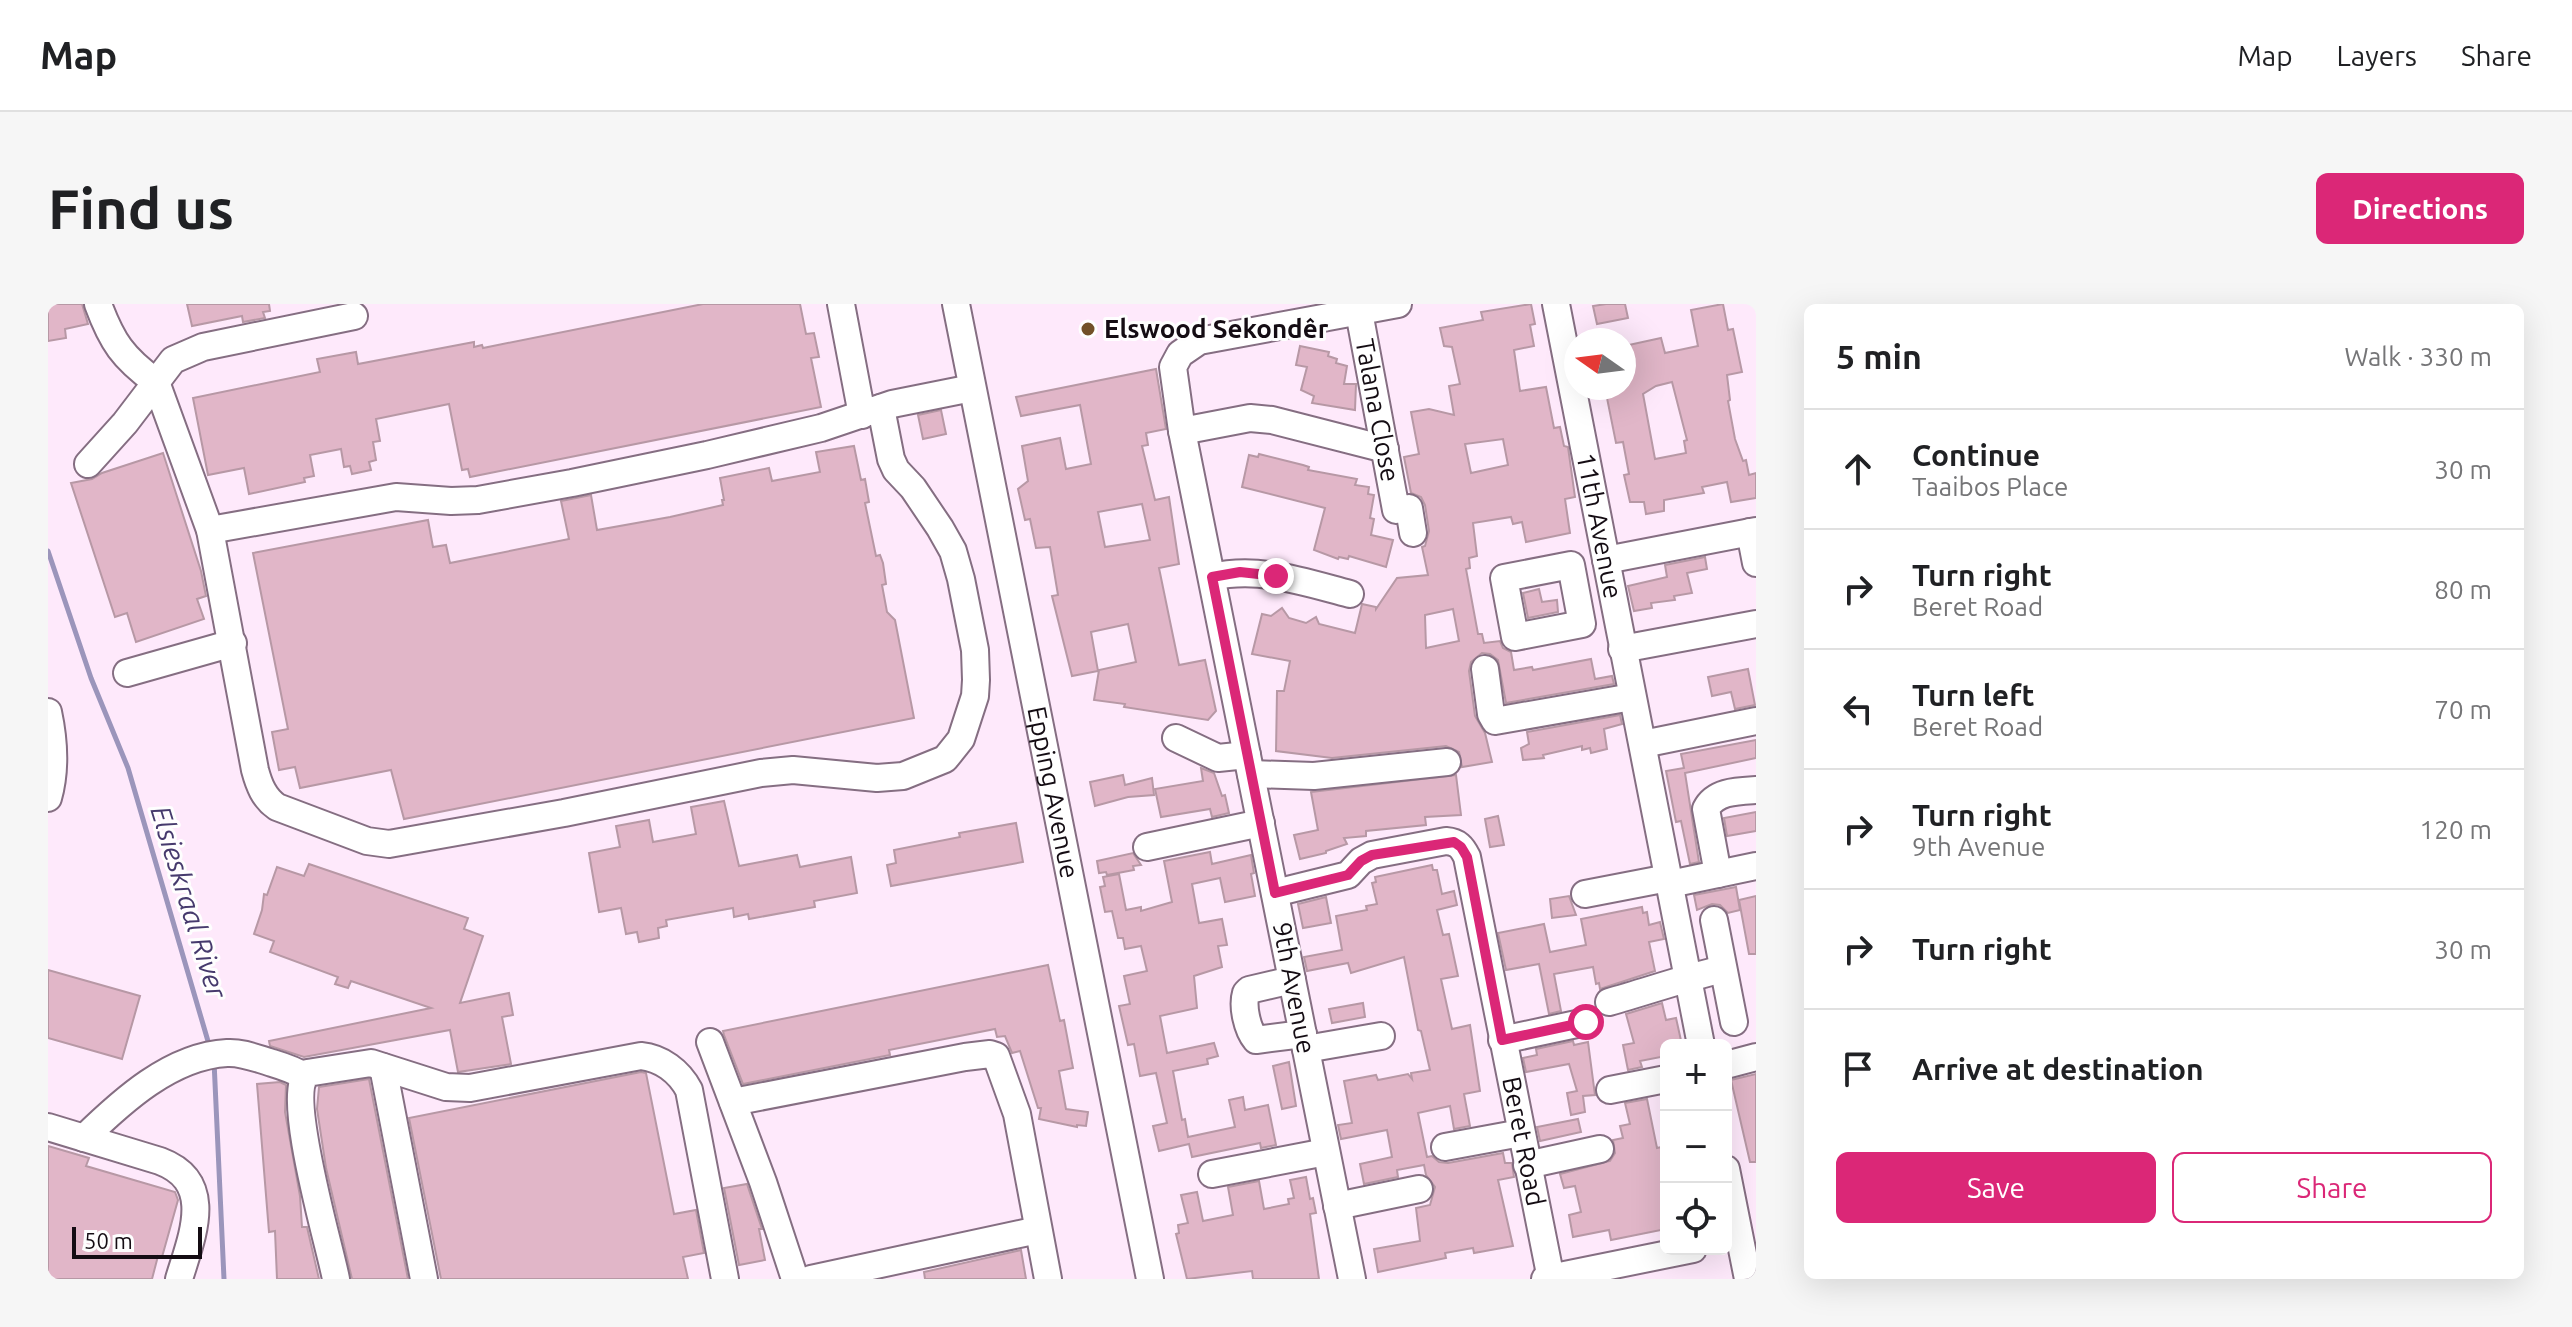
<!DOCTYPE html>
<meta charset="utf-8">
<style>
:root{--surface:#fff;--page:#f6f6f6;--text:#202124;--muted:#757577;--line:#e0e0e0;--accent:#db2777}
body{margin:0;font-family:Ubuntu,sans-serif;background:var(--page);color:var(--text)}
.controls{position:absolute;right:24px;bottom:24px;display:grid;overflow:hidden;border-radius:12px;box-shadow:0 8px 32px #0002}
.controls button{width:72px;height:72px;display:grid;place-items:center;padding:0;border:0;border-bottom:2px solid var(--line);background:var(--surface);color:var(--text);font:40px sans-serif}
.compass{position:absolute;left:1516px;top:24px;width:72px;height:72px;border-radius:50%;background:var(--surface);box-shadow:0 8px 32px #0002;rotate:284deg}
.scale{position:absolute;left:24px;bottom:20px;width:130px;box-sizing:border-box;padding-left:8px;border:4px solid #140c13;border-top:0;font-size:22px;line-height:28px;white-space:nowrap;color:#140c13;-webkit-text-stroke:6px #fefefe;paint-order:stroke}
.stop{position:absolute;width:24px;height:24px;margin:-18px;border:6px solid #db2777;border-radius:50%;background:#fff}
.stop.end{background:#db2777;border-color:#fff;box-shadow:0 2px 8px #0008}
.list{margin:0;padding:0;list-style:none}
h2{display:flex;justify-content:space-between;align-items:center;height:104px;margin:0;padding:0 32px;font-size:34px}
h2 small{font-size:26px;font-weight:400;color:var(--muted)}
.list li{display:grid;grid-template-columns:52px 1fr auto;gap:24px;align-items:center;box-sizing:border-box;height:120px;padding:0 32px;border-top:2px solid var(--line)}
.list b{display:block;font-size:30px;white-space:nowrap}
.list p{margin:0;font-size:26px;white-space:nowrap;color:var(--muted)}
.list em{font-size:26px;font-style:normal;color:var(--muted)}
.actions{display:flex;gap:16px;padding:24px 32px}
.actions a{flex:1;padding:18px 0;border:2px solid var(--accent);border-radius:12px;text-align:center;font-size:28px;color:var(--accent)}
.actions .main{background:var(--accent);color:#fff}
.icon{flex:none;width:44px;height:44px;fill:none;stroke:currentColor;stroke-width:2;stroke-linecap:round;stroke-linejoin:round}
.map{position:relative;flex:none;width:1708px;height:975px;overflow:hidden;border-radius:12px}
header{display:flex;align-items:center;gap:48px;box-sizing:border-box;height:112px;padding:0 40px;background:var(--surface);border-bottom:2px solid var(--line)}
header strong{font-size:38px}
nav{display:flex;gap:44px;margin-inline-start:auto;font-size:28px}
.intro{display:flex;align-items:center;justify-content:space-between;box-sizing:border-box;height:192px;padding:0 48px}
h1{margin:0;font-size:56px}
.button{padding:20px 36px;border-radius:12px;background:var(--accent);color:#fff;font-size:28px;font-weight:700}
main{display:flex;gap:48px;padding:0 48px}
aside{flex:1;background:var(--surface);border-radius:12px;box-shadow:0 8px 32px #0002}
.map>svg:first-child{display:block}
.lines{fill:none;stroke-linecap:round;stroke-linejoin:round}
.stream{stroke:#9b95bb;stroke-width:5}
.building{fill:#e1b6c8;stroke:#b798a5;stroke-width:2;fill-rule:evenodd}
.minor-casing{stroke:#856e82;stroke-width:30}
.minor{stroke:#fff;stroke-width:26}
.route{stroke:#db2777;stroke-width:10}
.poi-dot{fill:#725028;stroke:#fefefe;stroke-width:3}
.labels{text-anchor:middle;stroke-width:6;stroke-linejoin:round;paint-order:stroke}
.poi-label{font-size:26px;font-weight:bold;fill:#140c13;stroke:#fefefe;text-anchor:start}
.street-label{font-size:26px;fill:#140c13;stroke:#fefefe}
.water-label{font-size:28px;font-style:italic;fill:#463a6d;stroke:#fefefe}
</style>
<header>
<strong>Map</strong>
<nav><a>Map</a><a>Layers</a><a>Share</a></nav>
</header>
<div class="intro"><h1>Find us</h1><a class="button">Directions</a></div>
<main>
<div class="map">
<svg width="1708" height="975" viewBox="0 0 1708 975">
<rect width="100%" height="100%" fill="#fee9fb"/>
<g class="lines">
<g class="stream">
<polyline points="0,247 43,374 80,464 162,744"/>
<polyline points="166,757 176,975"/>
</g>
</g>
<g class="building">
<polygon points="0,0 34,0 40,20 17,25 18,34 0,37"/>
<polygon points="139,0 221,0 222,7 215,8 217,14 195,18 194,12 144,22"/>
<polygon points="655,0 752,0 758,30 766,29 771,53 763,54 773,103 422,173 420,165 414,166 401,100 328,115 332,137 325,138 328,156 321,158 323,166 304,170 302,162 296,163 293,145 262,151 266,172 256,174 257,178 201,190 196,164 160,171 145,94 272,68 269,55 308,48 310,60 426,38 426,43 434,41 435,44"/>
<path d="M1483,0L1487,20L1482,21L1486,42L1466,46L1472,87L1498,83L1506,124L1512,123L1516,142L1520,143L1527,193L1517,195L1522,229L1478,238L1474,218L1465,220L1463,213L1425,219L1429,252L1421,254L1422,264L1418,265L1430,330H1434L1436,339L1452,337L1455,344L1463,348L1466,366L1484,363L1485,366L1543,355L1547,375L1564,372L1566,380L1458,399L1450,356L1442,350L1434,349L1423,358L1421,367L1427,412L1437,429L1444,458L1414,463L1411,448L1398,442L1284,454L1228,447L1229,387H1236L1242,357L1204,350L1214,310L1223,312L1234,304L1241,314L1258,319L1268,313L1271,320L1307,329L1314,300L1328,303V305L1349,274L1380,271L1374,243L1377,242L1381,227L1377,201L1373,193L1363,189L1356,153L1371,150L1363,108L1381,105L1406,111L1401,82L1412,80L1404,43L1396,42L1392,24L1435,16L1433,8ZM1455,135L1460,161L1423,169L1417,140ZM1405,305L1411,337L1378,344L1377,311Z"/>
<polygon points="1558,0 1577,0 1580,14 1549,20 1545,2"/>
<path d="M1675,0L1680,26L1685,25L1694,68L1679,71L1682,96L1680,97L1687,135L1695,157L1698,156L1701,171L1708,169V194L1683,198L1679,178L1654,183L1656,189L1616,196V207L1598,210L1596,198H1582L1576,171L1581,170L1575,138L1568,139L1557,84H1576V42L1613,34L1617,49L1650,42L1643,6ZM1624,78L1639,136L1636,137L1638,149L1607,155L1595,90L1608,82Z"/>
<polygon points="1252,42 1281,48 1280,52 1289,55 1288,59 1299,62 1296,80 1308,80 1307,106 1264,99 1266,92 1253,86 1259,63 1248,61"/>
<path d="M1108,65L1118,125L1098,129L1100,141L1094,142L1107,196L1121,193L1131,260L1111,264L1131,361L1157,356L1168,407L1160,416L1076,403L1077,400L1046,396L1051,366L1088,358L1080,320L1043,328L1050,367L1024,372L1004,292L1010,291L1002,243L988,244L982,215L977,216L970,185L980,177L974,142L1012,134L1018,165L1043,160L1032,101L973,112L968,93ZM1094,200L1102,236L1057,243L1050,208Z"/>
<polygon points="893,106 898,130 875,135 870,111"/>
<polygon points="806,142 813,176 817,175 821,198 817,199 828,252 832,251 835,259 838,280 834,281 839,308 847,316 866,414 356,515 343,466 252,484 247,463 231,466 224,428 240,425 205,249 380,216 385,243 398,241 402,259 521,235 513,197 543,191 549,226 622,213 675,201 674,196 676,196 672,174 721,164 724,177 772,168 768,148"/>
<polygon points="115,149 153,267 158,292 149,295 156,315 88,338 79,309 67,313 23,179 44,175 54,169"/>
<polygon points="1211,150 1255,161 1261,163 1260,166 1309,175 1307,181 1321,183 1320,190 1326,191 1322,214 1326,215 1323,231 1345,236 1338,263 1301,252 1300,255 1291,253 1290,255 1266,246 1277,204 1194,183 1201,151 1210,153"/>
<polygon points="1657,253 1659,265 1639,269 1644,289 1626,292 1627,296 1603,299 1604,304 1586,307 1580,282 1619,273 1617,261"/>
<polygon points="1491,285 1494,298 1509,296 1510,308 1480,314 1475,289"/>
<polygon points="1700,365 1707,401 1687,405 1683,388 1664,392 1660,373"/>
<polygon points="1572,411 1574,420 1556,425 1559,445 1543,449 1542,444 1534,446 1534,442 1495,451 1496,454 1475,456 1473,444 1481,440 1479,428"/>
<polygon points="1708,436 1708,454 1637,469 1651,558 1642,560 1633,517 1628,518 1618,467 1636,464 1633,450"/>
<polygon points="1153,464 1166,469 1174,492 1177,491 1181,509 1164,513 1162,505 1113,513 1107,485 1155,477"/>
<polygon points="1075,471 1077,481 1104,474 1106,491 1080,493 1047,502 1042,478"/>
<polygon points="1408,471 1413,511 1377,513 1378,521 1318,527 1318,532 1296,534 1299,540 1278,547 1278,549 1252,555 1246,531 1270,526 1263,488"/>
<polygon points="676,497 691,562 749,551 752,563 803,553 809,589 766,597 767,603 701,615 700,610 686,613 685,604 618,616 619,622 610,624 611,634 591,638 589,628 578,630 573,604 551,608 541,549 572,543 568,522 601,516 605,538 648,530 643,503"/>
<polygon points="1708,508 1708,527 1679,532 1676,514"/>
<polygon points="1450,512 1456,541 1442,543 1437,515"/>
<polygon points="968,519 975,558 843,582 839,561 848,559 846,546 912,533 911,529"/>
<polygon points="1162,548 1164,560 1203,551 1206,569 1203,570 1207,592 1177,598 1172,574 1144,580 1151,619 1174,615 1179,641 1170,642 1174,663 1146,672 1149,704 1112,712 1119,749 1166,739 1170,752 1159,755 1160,760 1125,767 1134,816 1137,815 1140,833 1187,823 1181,796 1195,793 1197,806 1220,801 1228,841 1213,844 1212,839 1144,853 1141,840 1111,847 1105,822 1119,819 1108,769 1092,772 1086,740 1080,741 1071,702 1082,700 1076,672 1099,667 1093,642 1077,645 1075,634 1070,634 1064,607 1057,608 1052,583 1057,582 1055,573 1071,570 1078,606 1093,603 1093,607 1124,598 1116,557"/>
<polygon points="1085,549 1093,561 1085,562 1086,566 1059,571 1058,568 1051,569 1049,557"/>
<polygon points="261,560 420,614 416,625 435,632 412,699 461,689 465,711 454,713 463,760 410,768 402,726 256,753 222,742 221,737 383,704 303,677 300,684 287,680 290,673 222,648 226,637 206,630 214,606 216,590 219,591 229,563 256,572"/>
<polygon points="1384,561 1385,566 1389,566 1394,590 1406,587 1409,601 1389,606 1395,631 1401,630 1410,672 1393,675 1404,725 1422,721 1432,787 1416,790 1422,822 1406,825 1402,802 1370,809 1379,853 1384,852 1391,858 1400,859 1455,849 1457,859 1464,859 1466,873 1450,876 1465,942 1426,949 1425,944 1397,949 1398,954 1330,968 1326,945 1372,937 1368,904 1382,901 1387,883 1378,871 1376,861 1349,866 1350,873 1316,880 1312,860 1344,853 1339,826 1293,835 1290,821 1304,819 1296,777 1328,771 1330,776 1360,770 1364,775 1363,769 1382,766 1373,727 1370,726 1356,653 1303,669 1300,659 1259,667 1256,653 1294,646 1288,612 1319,606 1318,602 1329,600 1324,579 1328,578 1327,573"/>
<polygon points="1688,583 1692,606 1680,609 1672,601 1664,600 1649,606 1646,591"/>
<polygon points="1521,592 1528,611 1504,614 1502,595"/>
<polygon points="1708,592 1708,650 1701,650 1691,596"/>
<polygon points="1278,593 1283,619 1255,624 1250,600"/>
<polygon points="1594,603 1595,609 1599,608 1601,621 1612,618 1616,635 1601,638 1607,667 1552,685 1551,679 1548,680 1545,663 1506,670 1513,707 1501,710 1491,660 1458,666 1450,629 1496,620 1502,648 1538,641 1533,615"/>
<polygon points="1000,661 1012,717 1016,716 1025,764 1011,767 1018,805 1040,808 1038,822 1029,821 1029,823 991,815 993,804 990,804 972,747 964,749 957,732 949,733 947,725 841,746 842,751 695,780 676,731 675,727"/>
<polygon points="0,666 92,692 74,755 0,734"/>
<polygon points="1315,699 1317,713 1284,719 1281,705"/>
<polygon points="1614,699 1618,716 1628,714 1634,741 1618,741 1618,752 1592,757 1594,763 1580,766 1575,741 1586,739 1578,710"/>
<polygon points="1525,737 1526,741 1540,738 1547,791 1535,792 1537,808 1523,811 1519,789 1529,787 1521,760 1478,768 1475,754 1489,751 1488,745"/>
<polygon points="1241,758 1248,802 1234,805 1225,762"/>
<polygon points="593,768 598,769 626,910 648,906 656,949 635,953 640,975 393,975 361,814"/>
<polygon points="1708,770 1708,858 1702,858 1683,776"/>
<polygon points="321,775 360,975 304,975 278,864 269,805 271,783"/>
<polygon points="232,778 238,781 237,808 252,892 254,923 259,923 271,975 229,975 227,927 221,928 209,780"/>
<polygon points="1599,795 1609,844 1618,842 1618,925 1563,936 1561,926 1525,933 1521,911 1533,908 1527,882 1516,884 1512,870 1562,857 1567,849 1565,836 1575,834 1572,822 1582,820 1577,799"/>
<polygon points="1530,815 1533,828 1492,837 1489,823"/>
<polygon points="0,842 41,854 38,862 127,888 130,896 114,953 110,952 104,975 0,975"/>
<polygon points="1258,873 1262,895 1265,894 1268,909 1262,910 1271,975 1205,975 1204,967 1139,975 1128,930 1131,929 1130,921 1140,919 1133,891 1149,888 1155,917 1185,911 1180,883 1211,877 1216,905 1241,900 1240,895 1246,894 1242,876"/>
<polygon points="699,880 714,925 711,925 717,956 691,961 676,884"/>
<polygon points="973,946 978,975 877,975 876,968"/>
</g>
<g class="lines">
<defs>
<g id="minor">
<path d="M50,0C64,38 75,54 108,78L162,226L207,466C211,481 216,494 229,503L319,537L341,540L516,509L713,469L745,466L829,474L855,472L897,455L913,435L927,392L928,376L927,346L913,275L905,247L892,224L865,184L848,166L843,155L833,104"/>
<polyline points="793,0 814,111"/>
<path id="s1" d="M908,0L1102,975"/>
<path id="s2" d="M1508,0L1653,741"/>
<path id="s3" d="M1311,8L1348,206L1361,204L1365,229"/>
<polyline points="1134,127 1202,114 1224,116 1337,145"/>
<polyline points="40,160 77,119 125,56 155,43 306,12"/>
<polyline points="162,226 348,193 403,197 430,196 524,179 659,151 773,124 844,100 924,84"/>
<polyline points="1702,228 1708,259"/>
<polyline points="1558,256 1708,227"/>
<polygon points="1523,261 1534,320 1467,333 1456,274"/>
<path d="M1164,273C1211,262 1256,278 1302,290"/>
<polyline points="1574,345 1708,320"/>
<polyline points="1437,365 1443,410 1447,417 1584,393"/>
<polyline points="79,369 185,339"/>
<path d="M0,408C6,436 8,466 0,494"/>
<polyline points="1128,434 1170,454 1199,451"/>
<polyline points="1595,440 1708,417"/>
<polyline points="1203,470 1266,472 1399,458"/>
<polyline points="1099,543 1213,519"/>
<path d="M1670,570L1658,505C1667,487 1690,487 1708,486"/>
<polyline points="1622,580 1708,562"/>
<path id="s4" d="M1227,589L1300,571L1313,557L1324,551L1398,537C1410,538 1414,543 1419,553L1503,975"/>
<polyline points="1537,590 1620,574"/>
<polyline points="1666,616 1686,718"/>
<path d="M1244,676L1201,686L1198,689C1194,702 1199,725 1208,736L1255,730"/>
<path d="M1561,698C1600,687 1637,674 1675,665"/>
<polyline points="1454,736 1538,718"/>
<polyline points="662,738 715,878 747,975"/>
<polyline points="1258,745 1333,732"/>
<polyline points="1678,761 1708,753"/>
<polyline points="335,763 376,975"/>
<polyline points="1562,786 1618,775"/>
<polyline points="685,798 917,753 942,750 948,752 969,810 1000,975"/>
<path d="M0,823L112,857C168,878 144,932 131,975"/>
<path d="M36,834C74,797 123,752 179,749C193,748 208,754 221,758C234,762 245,765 256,772"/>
<polyline points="1397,843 1473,829"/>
<polyline points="1479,861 1552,845"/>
<polyline points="1678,865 1700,975"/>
<polyline points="1164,870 1278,848"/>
<polyline points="1289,902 1371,885"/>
<path d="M288,975C281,939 237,793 259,769L323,759L398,783L422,784L593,752C613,754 631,767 641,786L677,975"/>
<polyline points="763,975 990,926"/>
<polyline points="1304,975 1134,127 1125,63 1132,50 1151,37 1350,0"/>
<polyline points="1497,975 1645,945"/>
</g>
</defs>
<use href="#minor" class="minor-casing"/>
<use href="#minor" class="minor"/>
</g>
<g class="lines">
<polyline class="route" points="1228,272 1192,268 1164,273 1227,589 1300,571 1313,557 1324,551 1406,538 1413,543 1419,553 1454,736 1538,718"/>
</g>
<circle class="poi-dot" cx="1040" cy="25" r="8"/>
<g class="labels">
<g class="poi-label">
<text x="1056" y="34">Elswood Sekondêr</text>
</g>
<g class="street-label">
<text dy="9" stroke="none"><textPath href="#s3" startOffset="100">Talana Close</textPath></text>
<text dy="9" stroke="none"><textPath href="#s2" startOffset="226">11th Avenue</textPath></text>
<text dy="9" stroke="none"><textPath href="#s1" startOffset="498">Epping Avenue</textPath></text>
<text transform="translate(1246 684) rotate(79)" y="9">9th Avenue</text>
<text dy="9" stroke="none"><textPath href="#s4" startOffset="500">Beret Road</textPath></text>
</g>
<g class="water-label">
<text transform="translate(141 598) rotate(73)" y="10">Elsieskraal River</text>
</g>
</g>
</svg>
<div class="controls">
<button>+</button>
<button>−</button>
<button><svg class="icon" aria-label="locate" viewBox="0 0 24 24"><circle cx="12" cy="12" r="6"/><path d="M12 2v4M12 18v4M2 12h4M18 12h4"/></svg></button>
</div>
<svg class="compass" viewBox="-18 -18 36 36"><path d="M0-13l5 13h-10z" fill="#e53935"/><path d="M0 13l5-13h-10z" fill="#757577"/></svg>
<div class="scale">50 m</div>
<div class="stop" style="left:1538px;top:718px"></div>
<div class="stop end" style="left:1228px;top:272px"></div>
</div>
<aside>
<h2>5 min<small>Walk · 330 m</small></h2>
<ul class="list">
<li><svg class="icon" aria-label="ahead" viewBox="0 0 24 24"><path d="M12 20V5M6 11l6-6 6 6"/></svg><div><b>Continue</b><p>Taaibos Place</p></div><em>30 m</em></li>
<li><svg class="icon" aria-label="right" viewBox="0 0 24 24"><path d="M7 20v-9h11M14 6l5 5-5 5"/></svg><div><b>Turn right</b><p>Beret Road</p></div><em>80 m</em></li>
<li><svg class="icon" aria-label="left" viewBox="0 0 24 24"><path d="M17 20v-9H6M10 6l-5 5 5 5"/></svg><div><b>Turn left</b><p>Beret Road</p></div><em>70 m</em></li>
<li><svg class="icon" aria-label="right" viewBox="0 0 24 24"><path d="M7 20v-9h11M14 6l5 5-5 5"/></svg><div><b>Turn right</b><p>9th Avenue</p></div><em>120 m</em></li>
<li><svg class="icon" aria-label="right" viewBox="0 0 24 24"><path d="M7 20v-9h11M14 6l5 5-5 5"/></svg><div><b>Turn right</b></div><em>30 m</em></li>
<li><svg class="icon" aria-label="arrive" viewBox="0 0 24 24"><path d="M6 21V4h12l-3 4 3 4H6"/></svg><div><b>Arrive at destination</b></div></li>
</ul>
<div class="actions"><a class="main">Save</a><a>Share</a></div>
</aside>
</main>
